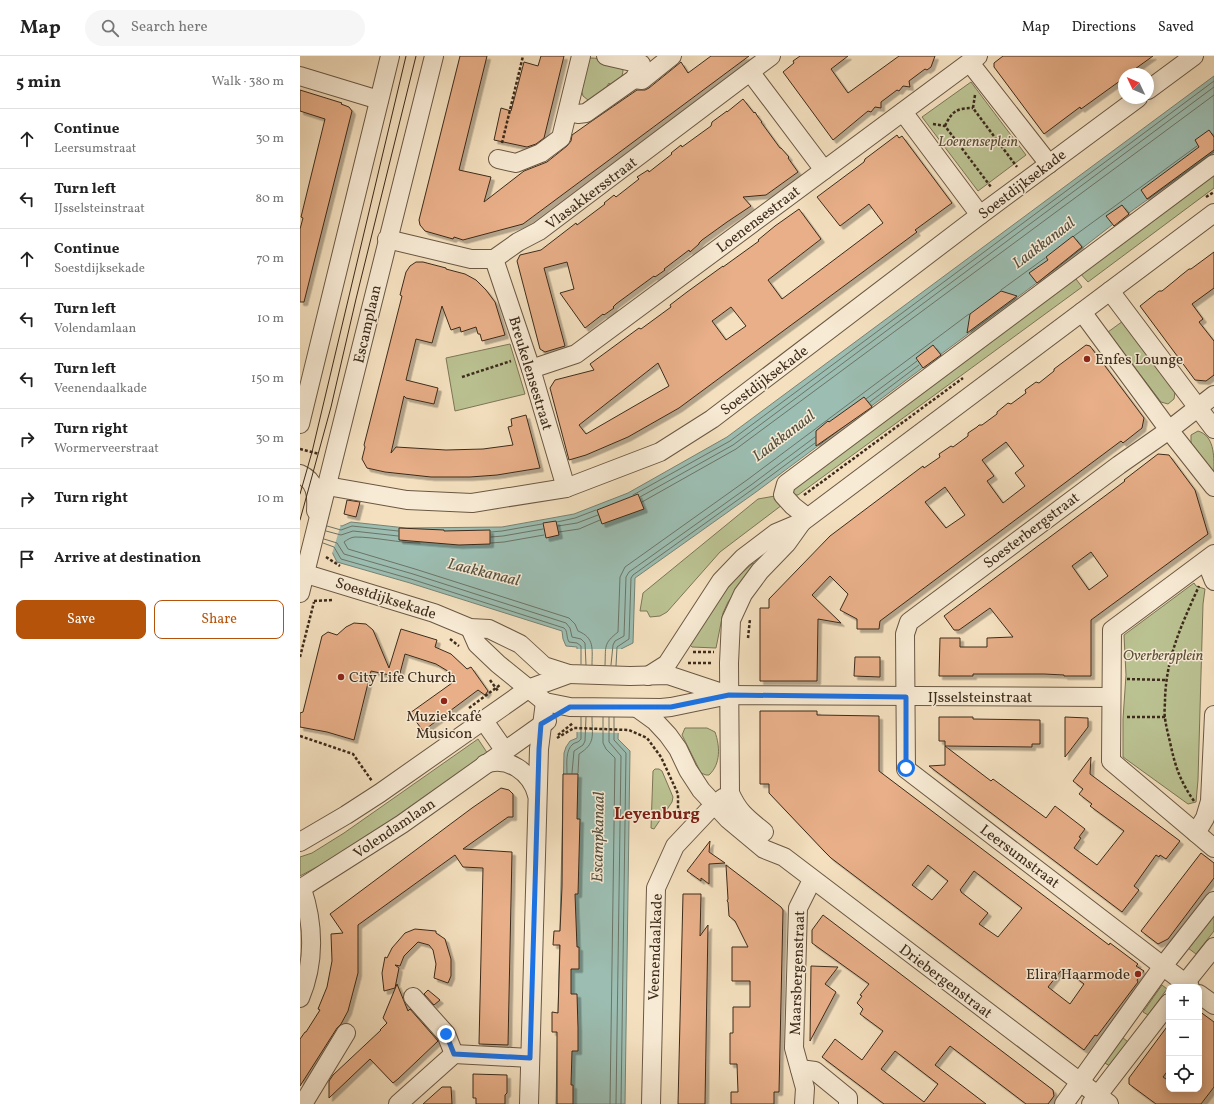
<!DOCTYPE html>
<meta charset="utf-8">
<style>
:root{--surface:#fff;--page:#f6f6f6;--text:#222;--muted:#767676;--line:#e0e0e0;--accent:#b45309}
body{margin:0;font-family:Vollkorn,serif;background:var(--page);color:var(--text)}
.controls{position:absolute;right:12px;bottom:12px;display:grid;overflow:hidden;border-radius:8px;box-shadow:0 2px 10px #0003}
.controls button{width:36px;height:36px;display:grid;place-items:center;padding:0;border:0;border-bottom:1px solid var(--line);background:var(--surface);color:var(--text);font:20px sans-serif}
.compass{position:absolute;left:818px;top:12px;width:36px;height:36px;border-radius:50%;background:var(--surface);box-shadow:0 2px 10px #0003;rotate:314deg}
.stop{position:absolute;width:12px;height:12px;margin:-9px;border:3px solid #1a73e8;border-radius:50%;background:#fff}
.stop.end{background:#1a73e8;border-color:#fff;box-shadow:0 1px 4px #0008}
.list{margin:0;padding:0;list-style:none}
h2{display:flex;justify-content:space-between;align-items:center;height:52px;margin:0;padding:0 16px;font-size:17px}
h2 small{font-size:13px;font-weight:400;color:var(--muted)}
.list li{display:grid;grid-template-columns:26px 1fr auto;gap:12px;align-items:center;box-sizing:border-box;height:60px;padding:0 16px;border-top:1px solid var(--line)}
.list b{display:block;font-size:15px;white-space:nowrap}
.list p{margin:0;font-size:13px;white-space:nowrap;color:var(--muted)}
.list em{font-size:13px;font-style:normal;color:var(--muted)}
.actions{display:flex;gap:8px;padding:12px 16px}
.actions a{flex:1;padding:9px 0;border:1px solid var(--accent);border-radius:8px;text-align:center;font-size:14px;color:var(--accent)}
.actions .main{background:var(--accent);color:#fff}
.icon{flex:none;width:22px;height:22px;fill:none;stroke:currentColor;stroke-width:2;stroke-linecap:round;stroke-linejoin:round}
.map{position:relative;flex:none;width:914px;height:1048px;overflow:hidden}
header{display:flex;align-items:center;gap:24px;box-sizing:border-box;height:56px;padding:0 20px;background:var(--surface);border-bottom:1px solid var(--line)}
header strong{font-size:19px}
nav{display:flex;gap:22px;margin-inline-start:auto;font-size:14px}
.search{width:280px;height:36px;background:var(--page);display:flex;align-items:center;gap:10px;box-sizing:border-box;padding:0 14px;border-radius:22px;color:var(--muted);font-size:15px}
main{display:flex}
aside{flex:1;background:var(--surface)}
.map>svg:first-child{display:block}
.green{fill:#bbc292;stroke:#7c7656}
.water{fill:#9cbdb1;stroke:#768375}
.pier{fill:#f4e0bf}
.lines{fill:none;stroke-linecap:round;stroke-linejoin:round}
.shore{stroke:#6c7466;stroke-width:1}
.building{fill:#e8af88;stroke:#3d2b1b;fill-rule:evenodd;filter:url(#shadow)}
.minor-casing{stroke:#6b5844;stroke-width:20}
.path{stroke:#3d2b1b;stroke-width:2.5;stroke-dasharray:3 2;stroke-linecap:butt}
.minor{stroke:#f8ebd5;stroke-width:18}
.tram{stroke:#3d2b1b;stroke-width:1}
.route{stroke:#1a73e8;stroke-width:5}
.poi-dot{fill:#8f2418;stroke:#f8ebd5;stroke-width:1.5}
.labels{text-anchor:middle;stroke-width:3;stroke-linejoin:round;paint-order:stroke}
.park-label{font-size:15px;font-style:italic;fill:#5c5139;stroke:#f8ebd5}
.street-label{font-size:15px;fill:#3d2b1b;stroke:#f8ebd5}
.poi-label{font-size:15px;fill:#3d2b1b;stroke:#f8ebd5;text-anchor:start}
.water-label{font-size:16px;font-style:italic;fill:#555040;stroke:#f8ebd5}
.quarter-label{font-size:17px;font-weight:bold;fill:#7a1f14;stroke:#f8ebd5}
</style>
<header>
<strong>Map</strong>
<div class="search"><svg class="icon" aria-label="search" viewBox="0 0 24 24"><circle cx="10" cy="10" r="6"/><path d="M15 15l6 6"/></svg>Search here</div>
<nav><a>Map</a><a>Directions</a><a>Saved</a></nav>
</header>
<main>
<aside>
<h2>5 min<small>Walk · 380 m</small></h2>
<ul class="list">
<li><svg class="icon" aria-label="ahead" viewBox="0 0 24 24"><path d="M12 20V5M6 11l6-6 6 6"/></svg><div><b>Continue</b><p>Leersumstraat</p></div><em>30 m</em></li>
<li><svg class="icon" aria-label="left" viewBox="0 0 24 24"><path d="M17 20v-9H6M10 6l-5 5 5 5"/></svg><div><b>Turn left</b><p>IJsselsteinstraat</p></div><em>80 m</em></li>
<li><svg class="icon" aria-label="ahead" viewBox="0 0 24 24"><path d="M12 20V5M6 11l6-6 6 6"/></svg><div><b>Continue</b><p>Soestdijksekade</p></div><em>70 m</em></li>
<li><svg class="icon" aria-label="left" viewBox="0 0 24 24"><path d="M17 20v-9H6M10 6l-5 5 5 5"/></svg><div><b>Turn left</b><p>Volendamlaan</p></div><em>10 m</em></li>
<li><svg class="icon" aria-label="left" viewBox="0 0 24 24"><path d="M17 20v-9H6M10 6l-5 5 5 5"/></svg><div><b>Turn left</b><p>Veenendaalkade</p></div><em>150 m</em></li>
<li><svg class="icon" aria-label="right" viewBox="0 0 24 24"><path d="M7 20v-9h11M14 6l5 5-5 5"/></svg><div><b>Turn right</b><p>Wormerveerstraat</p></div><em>30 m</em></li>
<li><svg class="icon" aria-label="right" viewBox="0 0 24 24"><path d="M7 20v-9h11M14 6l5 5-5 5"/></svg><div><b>Turn right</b></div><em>10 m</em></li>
<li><svg class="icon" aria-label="arrive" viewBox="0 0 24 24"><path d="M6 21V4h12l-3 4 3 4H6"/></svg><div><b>Arrive at destination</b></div></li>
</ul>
<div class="actions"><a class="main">Save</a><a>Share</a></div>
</aside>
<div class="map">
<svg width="914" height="1048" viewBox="0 0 914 1048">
<defs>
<filter id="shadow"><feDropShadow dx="3.5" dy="3.5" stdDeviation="0" flood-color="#0004"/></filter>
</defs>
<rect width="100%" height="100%" fill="#f4e0bf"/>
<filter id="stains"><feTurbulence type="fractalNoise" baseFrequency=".005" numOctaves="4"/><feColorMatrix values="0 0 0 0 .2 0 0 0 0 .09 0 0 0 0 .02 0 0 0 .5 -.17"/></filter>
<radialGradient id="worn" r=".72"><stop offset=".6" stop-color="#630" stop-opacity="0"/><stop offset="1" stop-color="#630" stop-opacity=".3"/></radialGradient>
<g class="green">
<path d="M291,2C300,2 317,6 323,13C323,22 319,25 312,31L309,27L307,30L309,33L294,44H288L283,40L281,33L288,4Z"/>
<polygon points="671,26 726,99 678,135 622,61"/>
<polygon points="914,113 914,132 788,226 778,215"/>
<polygon points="773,219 782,231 498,439 493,439 492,429"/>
<polygon points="823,265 875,336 874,343 868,348 861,346 808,276"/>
<polygon points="210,288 225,338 155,355 146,302"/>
<path d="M898,375C914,380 914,398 914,415L910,412L891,387V379Z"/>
<polygon points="475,440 482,449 420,496 367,556 360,560 350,561 347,555 340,555 343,537 458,443"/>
<path d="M453,507L455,508L428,546L423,557L416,592L392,591L390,589C405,557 426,530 453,507Z"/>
<polygon points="894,527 896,530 905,533 903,548 898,724 896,746 888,748 823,701 823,663 826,619 824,579"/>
<path d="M385,672H407L415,676C420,690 421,708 409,719H406L401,717L382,679Z"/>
<polygon points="178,683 188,698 56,790 0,820 0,801 12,797 44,777"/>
<polygon points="355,713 359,713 362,715 373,741 372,746 354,773 351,772 353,715"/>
<polygon points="914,858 914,875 896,898 888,892"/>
<polygon points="862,929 867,933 848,959 843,956"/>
<polygon points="822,981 828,986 810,1010 803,1006"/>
</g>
<polygon class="water" points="914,20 914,96 812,169 758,211 456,436 335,522 333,587 321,593 318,683 330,695 325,1048 256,1048 264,697 266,691 270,685 277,682 277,591 266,590 263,583 262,575 110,527 37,506 31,494 0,458 42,470 51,466 106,472 202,471 274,458 328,437 427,381"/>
<g class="pier">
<polygon points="0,456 41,468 32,498 0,486"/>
<polygon points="275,593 324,593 323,594 320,677 275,676"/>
</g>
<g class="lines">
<g class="shore">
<polyline points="774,180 897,90"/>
<polyline points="701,234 745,202"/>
<polyline points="566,343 617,305"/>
<polyline points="570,346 619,309"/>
<polyline points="333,439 430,385 914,25"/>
<polyline points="340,441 433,389 914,31"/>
<polyline points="342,446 436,393 914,39"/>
<polyline points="257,466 275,462 296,454"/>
<polyline points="27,470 41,474 52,470 98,475"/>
<polyline points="258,470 277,467 298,459"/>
<polyline points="26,475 41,479 53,475 98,480"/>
<polyline points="191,476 202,475 242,468"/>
<polyline points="259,476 279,473 300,464"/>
<polyline points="191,481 203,480 243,473"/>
<polyline points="24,483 37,487 44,498 113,518 266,567 270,572 272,581 281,583 285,587 286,609"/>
<path d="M23,487L34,491L41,503L111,523L264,572C268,575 266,581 269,586L277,587L281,590V608"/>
<path d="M120,487C98,487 76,481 55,481C51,481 47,484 44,486L48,493L115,513L269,562L275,568L278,575C295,582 292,593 292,609"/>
<polyline points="191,487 204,486 244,479"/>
<path d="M305,609C306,590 303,588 318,576L320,521L325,511L447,424L669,258"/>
<polyline points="311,609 313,589 315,585 324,580 326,521 329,516 451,429 515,381"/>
<polyline points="316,610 317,591 329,583 331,522 333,519 453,433 515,387"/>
<polyline points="303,661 303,687 306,693 315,702 310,1048"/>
<polyline points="309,661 309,686 321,700 316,1048"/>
<polyline points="314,661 314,684 326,697 321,1048"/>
<path d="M267,717C267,709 265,694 273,688C276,686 278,687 281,683V661"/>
<polyline points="272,717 274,695 283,689 285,685 286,661"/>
<path d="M278,717L279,698C296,687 292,680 292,661"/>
</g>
</g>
<g class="building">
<polygon points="160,0 187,0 159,114 191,121 184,146 224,115 247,106 267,90 271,85 272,79 289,67 337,34 345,34 349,32 381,6 388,17 411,0 449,0 223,168 163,184 154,181 153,183 125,175 120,169 119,164"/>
<polygon points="241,0 264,0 244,82 236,88 227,91 194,84 201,52 211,55 224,6 238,10"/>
<polygon points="500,0 548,0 531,13 548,37 599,0 635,0 631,11 627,14 625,13 609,25 610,31 603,30 599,35 597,34 581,46 581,52 575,51 571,56 568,55 533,84 483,16 494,7 493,5"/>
<polygon points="703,0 853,0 828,18 824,18 824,22 781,53 780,51 744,78 694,11 694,7"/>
<polygon points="0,34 42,47 41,48 49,51 52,55 4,246 0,246 0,173 3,162 1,161 25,63 0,55"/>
<polygon points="443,43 454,57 455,56 458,61 462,66 461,66 480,92 481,92 489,101 488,102 498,116 466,139 443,141 451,150 427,166 402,184 399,187 399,188 390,196 389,194 368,210 364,213 365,214 355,221 354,220 316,248 313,251 314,252 304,259 303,258 285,272 260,237 274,233 267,206 244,212 265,290 245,296 240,293 217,205 220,199 241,194 276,167 277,169 305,148 304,147 314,139 316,141 339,123 337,121 348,114 349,116 372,98 371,97 381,89 382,91 411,70 412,66 427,55 427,56"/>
<polygon points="909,74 914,81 914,94 847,143 841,134 899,91 895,84"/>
<path d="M597,79L599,82L602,80L652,147L615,174L617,176L379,352L328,381L286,399L269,404L250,332L255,324L294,314L290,308L339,272L341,273L371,251L370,249L387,236L423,210V211L459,185L458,184L475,170L499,153L521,183L468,224L482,243L583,167L569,148L540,170L517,141L564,106L565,103ZM431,251L446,270L426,284L412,265ZM358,307L369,330L286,378L279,369Z"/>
<polygon points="822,149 829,158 814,170 806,160"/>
<polygon points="773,180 782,191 737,227 729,217 748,204 746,201"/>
<polygon points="914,196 914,232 892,248 903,263 899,266 914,285 914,319 906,325 895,324 840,250 859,235 862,235 878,222 879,221 889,213 891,213"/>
<polygon points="116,206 123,206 146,212 146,213 165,218 176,224 186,234 195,246 205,279 182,285 180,278 178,278 176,271 161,276 160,271 151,274 142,250 132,287 116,283 106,324 138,332 134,348 106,342 104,340 91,397 96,391 146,394 183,393 213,389 208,371 212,370 211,363 226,359 240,412 197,419 170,421 131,421 85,416 67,412 62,403 65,391 64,389 102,240 100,239 106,216 110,210"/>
<polygon points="701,235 717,240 667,277 670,258"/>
<polygon points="633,289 641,299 623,312 616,302"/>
<path d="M786,289L790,290L844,362L842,372L823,387L821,385L580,565L579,573H557V563L540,554L548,538L530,520L512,539L541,567L518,563L517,625H460V552H469V543L530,480L623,410L624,412L640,401L639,398L651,390L653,391L668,380V377L677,371L679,369H682L697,358V356L708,347L711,348L726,337L725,334L736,326L739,327L754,315V313ZM706,386L724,410L715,417L725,430L703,447L687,425L694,420L682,404ZM645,431L665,459L646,472L625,446Z"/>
<polygon points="564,341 572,351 516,390 516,375 528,365 529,366"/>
<path d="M858,398L869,399L895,434L908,478L791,564V620H764V619L744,618H673V620H639L640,582H660V591H687V582L713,581L690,552L659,574H654L644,560L825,425L824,424ZM791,496L808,520L789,534L772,510Z"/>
<polygon points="338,438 344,453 302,468 297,454"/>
<polygon points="47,444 60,446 56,461 44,458"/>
<polygon points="256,465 259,479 246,482 243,467"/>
<polygon points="99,472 144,474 144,475 190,474 190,488 159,489 99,484"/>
<polygon points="54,567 66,568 73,574 89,612 101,573 137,584 135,591 151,598 167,613 171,611 188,635 185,639 178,634 123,675 110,657 152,627 150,625 156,620 136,608 105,598 99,621 71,615 54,684 27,676 0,671 0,657 3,656 22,580 28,576 37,579 46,571"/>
<polygon points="555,601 580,601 580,621 554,620"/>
<path d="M460,655H517V659L579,660V715L809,889L810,887L838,908L836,910L844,915L837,924L838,926L797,980L795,979L784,994L531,802L524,795L469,737V728H460ZM628,809L648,825L632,844L612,829ZM674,815L722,852L698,881L679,868L688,857L661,836V835L660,834ZM763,912L784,928L770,948L748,931Z"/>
<polygon points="639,661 673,661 673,663 740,664 740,688 732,688 732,691 645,690 645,685 639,685"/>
<polygon points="765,661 788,662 788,671 765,701"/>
<polygon points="645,690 691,725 693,723 746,762 755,750 785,773 779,781 781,782 774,792 797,809 824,775 790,750 792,748 779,738 783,733 773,725 791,701 790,718 880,785 866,803 860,799 859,801 856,799 834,830 839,834 822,856 629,710 645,709"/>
<polygon points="263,718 278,718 277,763 280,763 278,838 275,838 277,891 279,891 279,913 271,913 271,938 277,938 278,972 278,995 272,995 271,1029 273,1029 273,1048 257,1048 257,976 252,976 252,956 258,957 260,889 253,889 254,875 260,875 262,831"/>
<polygon points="201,732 209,734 213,738 213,761 208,761 163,793 212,796 208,989 179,988 183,812 163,811 155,799 58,869 58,917 48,955 41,968 37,972 0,1030 0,983 5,976 6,976 20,954 18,953 27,931 32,905 31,878 43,877 30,858 172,752"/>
<polygon points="410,785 409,796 425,807 409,808 409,828 401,822 401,825 387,815"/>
<polygon points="901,797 914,807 914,822 868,883 858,888 841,875"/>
<polygon points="426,809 481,851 483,854 479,1036 474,1036 474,1048 431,1048 431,1036 438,1036 437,1008 430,1008 430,977 433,977 433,951 450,951 450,925 432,925 432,891 448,891 435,865 429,860 428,846 427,845 428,843"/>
<polygon points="383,838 401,838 400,880 408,869 405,1048 378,1048"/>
<path d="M523,859L753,1034L754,1040L748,1048H726L650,990L635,1009L686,1048H584L522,1001L535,983L562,1004L583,975L560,958L563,953L557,947L562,940L560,939L569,928L512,887V874ZM595,995L638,1028L624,1046L581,1013Z"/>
<polygon points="115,873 136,875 136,877 145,883 151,903 151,920 148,927 134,922 136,908 133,894 129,889 118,886 104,900 100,910 95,909 99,912 95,932 84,935 82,917 85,901 87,902 92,892 105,877"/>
<polygon points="511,910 538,911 525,928 536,936 510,985"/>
<polygon points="97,928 108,955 110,953 138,985 98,1023 93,1027 70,1003 29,1042 29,1025 33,1019 81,974 80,974 87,967 83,962"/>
<polygon points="128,934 140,944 134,949 124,938"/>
<polygon points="899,955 914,966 914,1031 901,1048 856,1048 829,1028 829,1022 869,968 869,1013 863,1021 869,1025 869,1033 899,1033"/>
<polygon points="173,1018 207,1019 207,1037 205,1039 205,1048 176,1048 176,1042 173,1042"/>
<polygon points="142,1031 151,1031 152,1048 123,1048"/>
</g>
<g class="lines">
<defs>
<g id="minor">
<polyline points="670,7 749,108"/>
<polyline points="451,17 524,114"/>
<polyline points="0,20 79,44"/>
<polyline points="334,23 342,24 372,0"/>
<polyline points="848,34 894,0"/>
<polyline points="268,56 278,58 286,57 334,23 338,16 341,8 306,0"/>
<polyline points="603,56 680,159"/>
<polyline points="198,103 216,107 241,97 261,82 281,0"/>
<polyline points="87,183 171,203 194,203 218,186 239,175 471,0"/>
<polyline points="194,203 231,313 266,432"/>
<polyline points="810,235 914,373"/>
<polyline points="782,256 869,374 914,431"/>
<polyline points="231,313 276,298 678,0"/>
<polyline points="0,368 90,0"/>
<path d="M0,418C16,425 17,439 16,455"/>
<polyline points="27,430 107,444 172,447 266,432 360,396 412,363 680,159 838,42"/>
<polyline points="507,461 493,450 483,439 486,428 914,108"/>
<polyline points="914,498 812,574 811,705 914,792"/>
<polyline points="906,505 914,525"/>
<polyline points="0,516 134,557 170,572 189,573 220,588 244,610 269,618 330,620 368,619 428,639"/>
<polyline points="0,537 134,0"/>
<polyline points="170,572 177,588 198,608 245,646 270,651 361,652 371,651 429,639 811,641"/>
<polyline points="348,620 367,608 421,525 443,502 476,477 502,466 914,157"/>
<polyline points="337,652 355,665 368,679 378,693 388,714 401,734 428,763 464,793 484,801 809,1048"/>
<polyline points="184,665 205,695"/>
<path d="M185,708C208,700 231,716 237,739"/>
<path d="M464,776C447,762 439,757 430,737L429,607L431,564L443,538L460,515L487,487L502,466"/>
<polyline points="896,777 905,762 910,745 914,659"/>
<polyline points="0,786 46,759 80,737 228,633 269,618"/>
<polyline points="0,833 102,768 247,665"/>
<polyline points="882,931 914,891"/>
<polyline points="890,931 606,713 605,578 609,566 819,409 869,374 914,339"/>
<polyline points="899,938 914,949"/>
<polyline points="113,941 146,978 154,998"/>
<path d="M0,942C15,907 14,868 2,833"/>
<polyline points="500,1013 515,1015 548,1042 548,1048"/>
<polyline points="3,1048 46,977"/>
<polyline points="98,1048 154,998 230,1002"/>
<polyline points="229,1048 239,693 245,646"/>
<polyline points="351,1048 356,832 375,790 407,756 423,742"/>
<polyline points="504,1048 505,1032 494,992 498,852 512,824"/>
<polyline points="764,1048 863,910 914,845"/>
<polyline points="791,1048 869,947"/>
</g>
</defs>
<use href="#minor" class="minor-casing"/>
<g class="path">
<polyline points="675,39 673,52 717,111"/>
<polyline points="633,68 645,70 691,131"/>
<path d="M645,70C652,55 657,52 673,52"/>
<polyline points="202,87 223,0"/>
<polyline points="906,141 914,136"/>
<polyline points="162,321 211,305"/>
<polyline points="0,393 19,398"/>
<polyline points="504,439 663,322"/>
<polyline points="26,501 40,510"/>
<polyline points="14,545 33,544"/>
<polyline points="448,582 450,563"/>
<polyline points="150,583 159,590"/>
<polyline points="393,596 414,596"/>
<polyline points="0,601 14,546"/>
<polyline points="388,607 413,607"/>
<polyline points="827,623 866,624"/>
<polyline points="190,624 198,635"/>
<polyline points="169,652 200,629"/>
<polyline points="827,661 865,661"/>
<polyline points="258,679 273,667"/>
<polyline points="0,680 53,698 72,725"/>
<polyline points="257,682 274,672 329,674 347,682 361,701 378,738 378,753 384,758"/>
<path d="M894,745C880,725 875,710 870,686C868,678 866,670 865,662C864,656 865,649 865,644C866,601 882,568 899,530"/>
</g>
<use href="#minor" class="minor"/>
<g class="tram">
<polyline points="0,438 12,396 106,0"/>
<polyline points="0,464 31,351 56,243 116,0"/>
</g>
</g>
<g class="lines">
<polyline class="route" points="146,978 154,998 230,1002 239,693 241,668 270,651 371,651 429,639 606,641 606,712"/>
</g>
<g class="poi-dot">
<circle cx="787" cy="303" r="4"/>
<circle cx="41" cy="621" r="4"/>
<circle cx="144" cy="645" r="4"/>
<circle cx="838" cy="918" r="4"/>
</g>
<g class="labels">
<g class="park-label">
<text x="678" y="90">Loenenseplein</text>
<text x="863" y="604">Overbergplein</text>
</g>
<g class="street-label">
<text transform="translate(722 128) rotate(-37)" y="5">Soestdijksekade</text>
<text transform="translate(291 137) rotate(-37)" y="5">Vlasakkersstraat</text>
<text transform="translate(458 163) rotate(-37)" y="5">Loenensestraat</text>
<text transform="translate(67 268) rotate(-77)" y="5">Escamplaan</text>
<text transform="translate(231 317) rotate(73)" y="5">Breukelensestraat</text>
<text transform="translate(464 324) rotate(-37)" y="5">Soestdijksekade</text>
<text transform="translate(731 474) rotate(-37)" y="5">Soesterbergstraat</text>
<text transform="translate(86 542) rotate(18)" y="5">Soestdijksekade</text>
<text x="680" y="646">IJsselsteinstraat</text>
<text transform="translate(94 772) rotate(-34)" y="5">Volendamlaan</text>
<text transform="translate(720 800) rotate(37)" y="5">Leersumstraat</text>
<text transform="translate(355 891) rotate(-88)" y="5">Veenendaalkade</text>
<text transform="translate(497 917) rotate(-88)" y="5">Maarsbergenstraat</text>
<text transform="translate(646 925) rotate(37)" y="5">Driebergenstraat</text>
</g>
<g class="poi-label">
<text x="795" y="308">Enfes Lounge</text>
<text x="49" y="626">City Life Church</text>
<text x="144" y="665" text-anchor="middle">Muziekcafé<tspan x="144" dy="17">Musicon</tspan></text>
<text x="830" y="923" text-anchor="end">Elira Haarmode</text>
</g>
<g class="water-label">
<text transform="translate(743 186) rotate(-37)" y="6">Laakkanaal</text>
<text transform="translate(483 379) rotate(-37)" y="6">Laakkanaal</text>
<text transform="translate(184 515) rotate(14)" y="6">Laakkanaal</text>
<text transform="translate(297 781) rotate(-89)" y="6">Escampkanaal</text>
</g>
<g class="quarter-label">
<text x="357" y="763">Leyenburg</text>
</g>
</g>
<rect width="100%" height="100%" filter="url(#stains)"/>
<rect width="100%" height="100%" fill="url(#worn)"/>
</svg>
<div class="controls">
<button>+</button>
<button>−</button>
<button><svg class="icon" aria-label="locate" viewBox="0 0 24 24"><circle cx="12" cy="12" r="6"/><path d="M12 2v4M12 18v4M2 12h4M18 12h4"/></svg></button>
</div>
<svg class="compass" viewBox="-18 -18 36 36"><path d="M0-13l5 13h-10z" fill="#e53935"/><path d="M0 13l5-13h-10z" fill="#767676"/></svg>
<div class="stop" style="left:606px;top:712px"></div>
<div class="stop end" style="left:146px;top:978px"></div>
</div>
</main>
